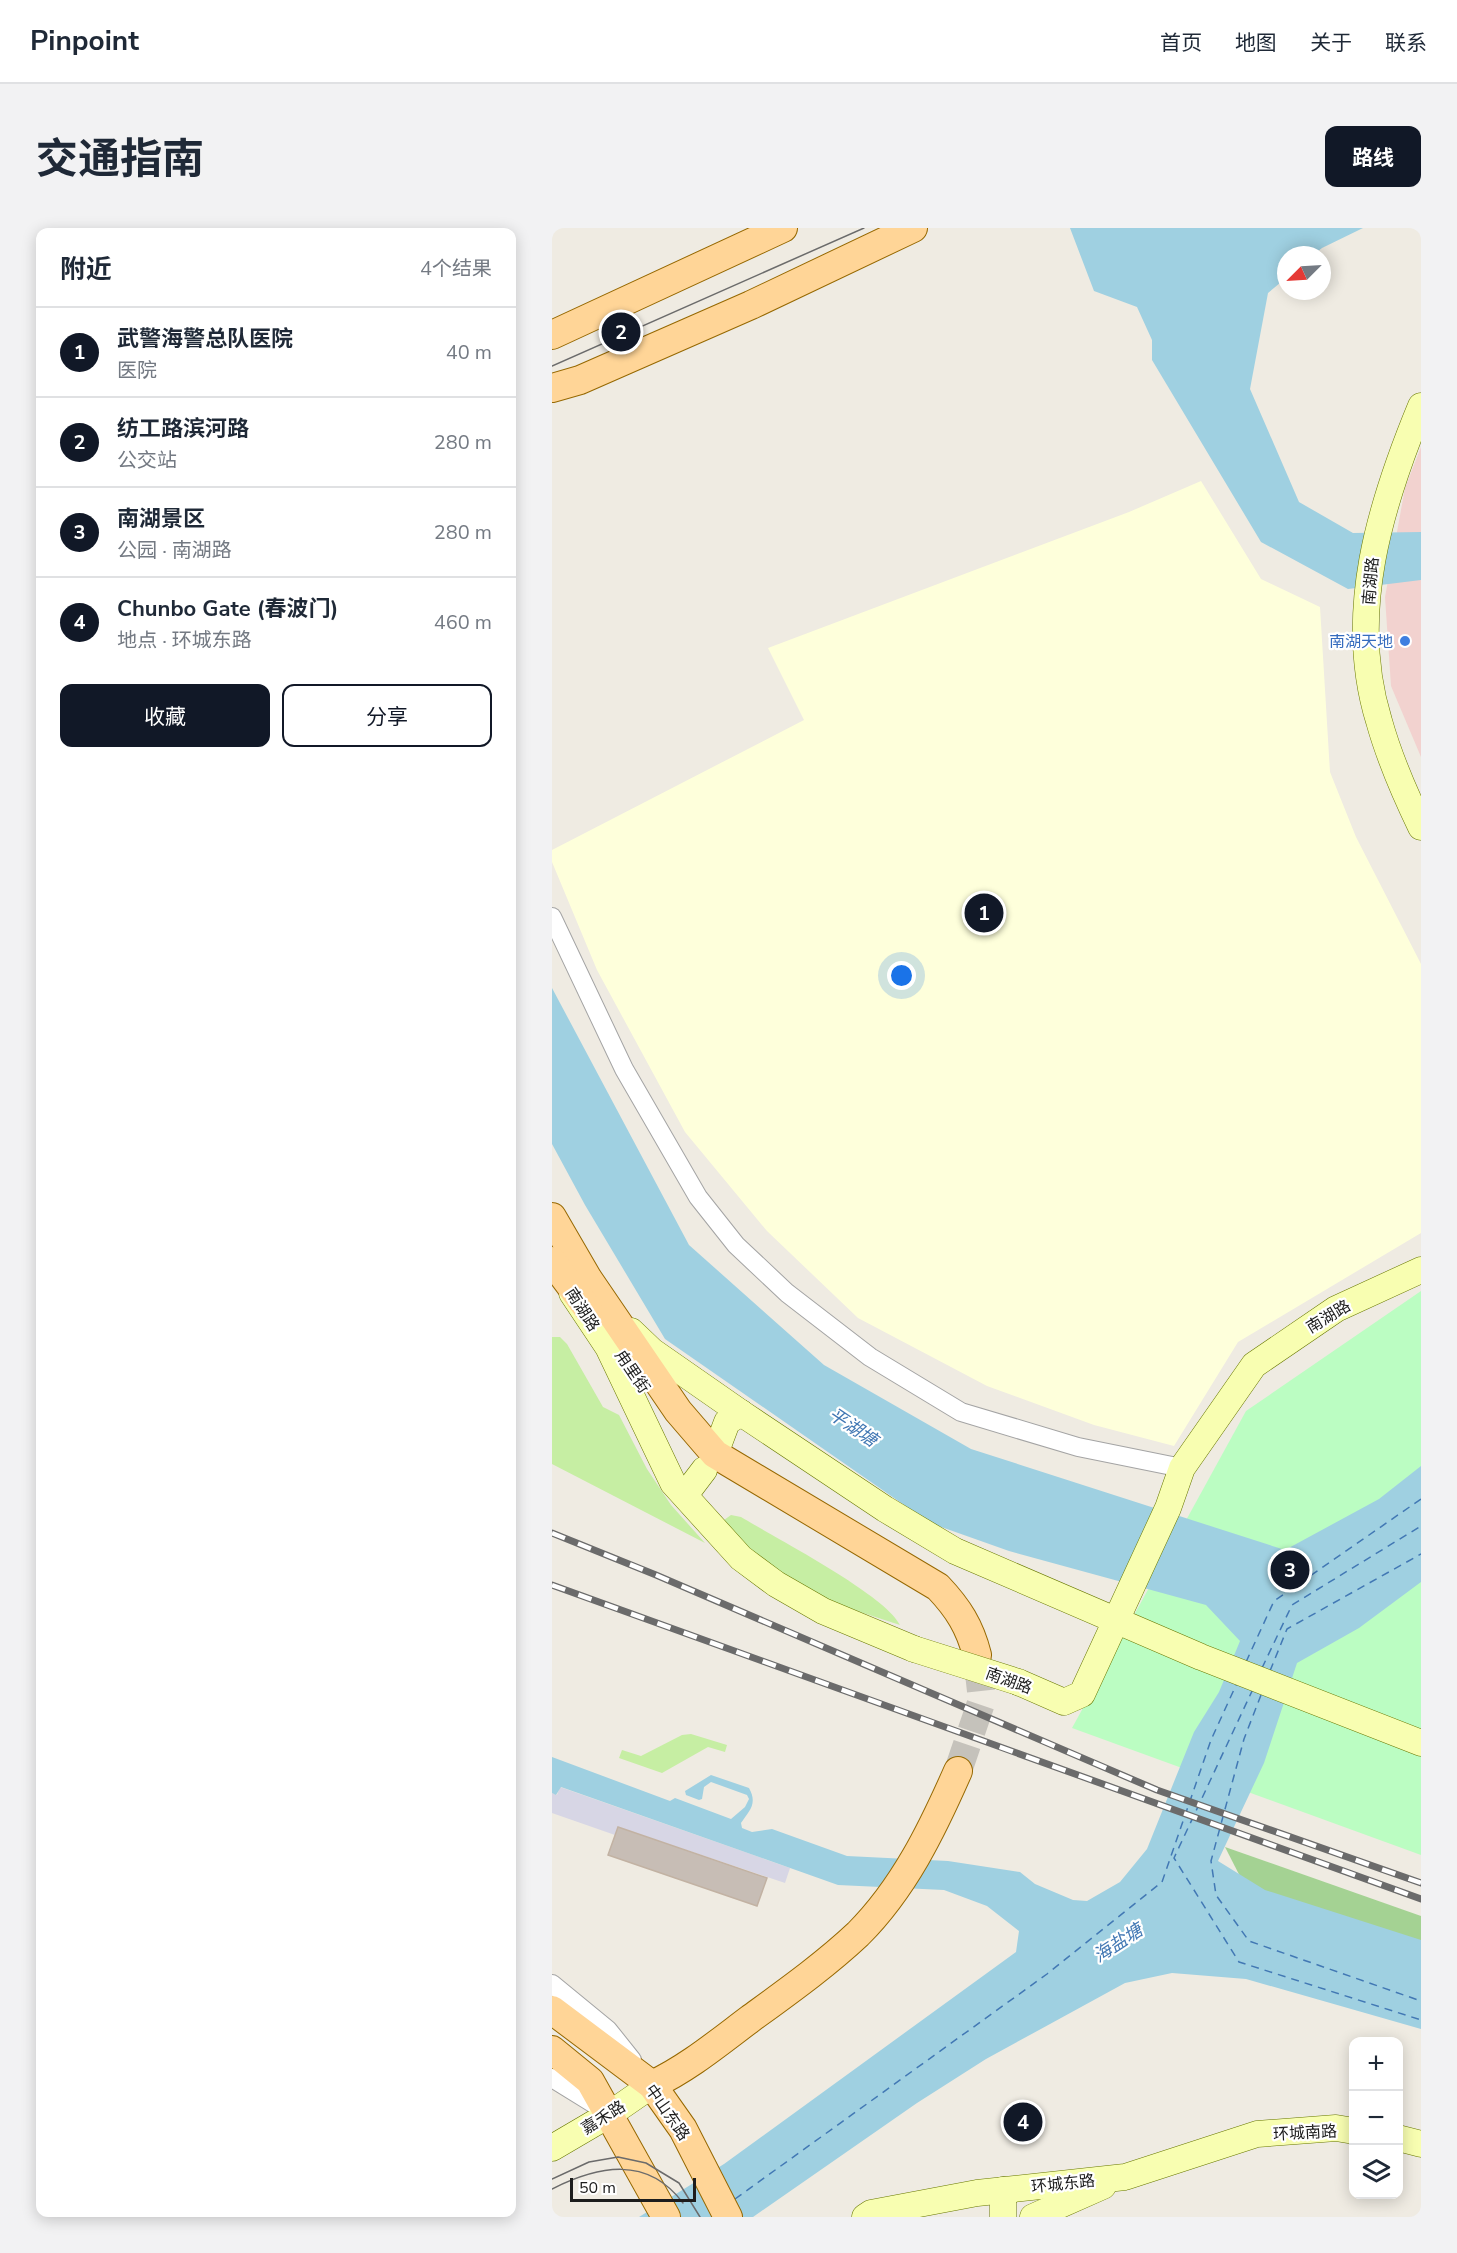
<!DOCTYPE html>
<html lang="zh">
<meta charset="utf-8">
<style>
:root{--surface:#fff;--page:#f2f2f3;--text:#1f2937;--muted:#747a83;--line:#e0e1e3;--accent:#111827}
body{margin:0;font-family:"Nunito Sans","Noto Sans SC",sans-serif;background:var(--page);color:var(--text)}
.controls{position:absolute;right:18px;bottom:18px;display:grid;overflow:hidden;border-radius:12px;box-shadow:0 3px 15px #0003}
.controls button{width:54px;height:54px;display:grid;place-items:center;padding:0;border:0;border-bottom:2px solid var(--line);background:var(--surface);color:var(--text);font:30px sans-serif}
.compass{position:absolute;left:725px;top:18px;width:54px;height:54px;border-radius:50%;background:var(--surface);box-shadow:0 3px 15px #0003;rotate:246deg}
.scale{position:absolute;left:18px;bottom:15px;width:126px;box-sizing:border-box;padding-left:6px;border:3px solid #1d1d1d;border-top:0;font-size:16px;line-height:21px;white-space:nowrap;color:#1d1d1d;-webkit-text-stroke:4px #fff;paint-order:stroke}
.you{position:absolute;left:350px;top:748px;width:21px;height:21px;margin:-15px;border:4px solid #fff;border-radius:50%;background:#1a73e8;box-shadow:0 0 0 9px #1a73e833}
.badge{display:grid;place-items:center;width:39px;height:39px;border-radius:50%;background:var(--accent);color:#fff;font-size:20px;font-weight:700}
.pin{position:absolute;translate:-50% -50%;border:3px solid #fff;box-shadow:0 2px 6px #0006}
.list{margin:0;padding:0;list-style:none}
h2{display:flex;justify-content:space-between;align-items:center;height:78px;margin:0;padding:0 24px;font-size:26px}
h2 small{font-size:20px;font-weight:400;color:var(--muted)}
.list li{display:grid;grid-template-columns:39px 1fr auto;gap:18px;align-items:center;box-sizing:border-box;height:90px;padding:0 24px;border-top:2px solid var(--line)}
.list b{display:block;font-size:22px;white-space:nowrap}
.list p{margin:0;font-size:20px;white-space:nowrap;color:var(--muted)}
.list em{font-size:20px;font-style:normal;color:var(--muted)}
.actions{display:flex;gap:12px;padding:18px 24px}
.actions a{flex:1;padding:14px 0;border:2px solid var(--accent);border-radius:12px;text-align:center;font-size:21px;color:var(--accent)}
.actions .main{background:var(--accent);color:#fff}
.icon{flex:none;width:33px;height:33px;fill:none;stroke:currentColor;stroke-width:2;stroke-linecap:round;stroke-linejoin:round}
.map{position:relative;flex:none;width:869px;height:1989px;overflow:hidden;border-radius:12px}
header{display:flex;align-items:center;gap:36px;box-sizing:border-box;height:84px;padding:0 30px;background:var(--surface);border-bottom:2px solid var(--line)}
header strong{font-size:28px}
nav{display:flex;gap:33px;margin-inline-start:auto;font-size:21px}
.intro{display:flex;align-items:center;justify-content:space-between;box-sizing:border-box;height:144px;padding:0 36px}
h1{margin:0;font-size:42px}
.button{padding:15px 27px;border-radius:12px;background:var(--accent);color:#fff;font-size:21px;font-weight:700}
main{display:flex;gap:36px;padding:0 36px}
aside{flex:1;background:var(--surface);border-radius:12px;box-shadow:0 3px 15px #0003}
.map>svg:first-child{display:block}
.commercial{fill:#f2d2cf}
.education{fill:#feffdb}
.grass{fill:#c6eea3}
.forest{fill:#a4d293}
.park{fill:#bbfdc2}
.plaza{fill:#d7d6e5}
.water{fill:#9fd0e1}
.lines{fill:none;stroke-linecap:round;stroke-linejoin:round}
.ferry{stroke:#4278b4;stroke-width:1.5;stroke-dasharray:8 6;stroke-linecap:butt}
.building{fill:#c7bdb5;stroke:#c2b2a3;stroke-width:1.5}
.primary-tunnel{stroke:#c5c2bb;stroke-width:28;stroke-dasharray:28 14;stroke-linecap:butt}
.street-casing{stroke:#a4a4a4;stroke-width:20}
.secondary-casing{stroke:#687800;stroke-width:27}
.primary-casing{stroke:#966800;stroke-width:30}
.street{stroke:#fff;stroke-width:18}
.secondary{stroke:#f8feb1;stroke-width:26}
.primary{stroke:#ffd597;stroke-width:28}
.tram{stroke:#6b6b6b;stroke-width:1.5}
.rail-casing{stroke:#6b6b6b;stroke-width:7}
.rail{stroke:#fff;stroke-width:4.5;stroke-dasharray:14;stroke-linecap:butt}
.secondary-bridge-casing{stroke:#687800;stroke-width:27;stroke-linecap:butt}
.secondary-bridge{stroke:#f8feb1;stroke-width:26}
.shop-dot{fill:#3f7fe0;stroke:#fff;stroke-width:2}
.labels{text-anchor:middle;stroke-width:4.5;stroke-linejoin:round;paint-order:stroke}
.street-label{font-size:16px;fill:#1d1d1d;stroke:#fff}
.shop-label{font-size:16px;fill:#366cbe;stroke:#fff;text-anchor:end}
.water-label{font-size:18px;font-style:italic;fill:#4278b4;stroke:#fff}
</style>
<header>
<strong>Pinpoint</strong>
<nav><a>首页</a><a>地图</a><a>关于</a><a>联系</a></nav>
</header>
<div class="intro"><h1>交通指南</h1><a class="button">路线</a></div>
<main>
<aside>
<h2>附近<small>4个结果</small></h2>
<ul class="list">
<li><span class="badge">1</span><div><b>武警海警总队医院</b><p>医院</p></div><em>40 m</em></li>
<li><span class="badge">2</span><div><b>纺工路滨河路</b><p>公交站</p></div><em>280 m</em></li>
<li><span class="badge">3</span><div><b>南湖景区</b><p>公园 · 南湖路</p></div><em>280 m</em></li>
<li><span class="badge">4</span><div><b>Chunbo Gate (春波门)</b><p>地点 · 环城东路</p></div><em>460 m</em></li>
</ul>
<div class="actions"><a class="main">收藏</a><a>分享</a></div>
</aside>
<div class="map">
<svg width="869" height="1989" viewBox="0 0 869 1989">
<rect width="100%" height="100%" fill="#efebe2"/>
<polygon class="commercial" points="869,219 869,529 839,458 833,369 853,260"/>
<polygon class="education" points="649,253 709,351 768,379 778,544 804,609 869,736 869,1005 686,1114 622,1218 542,1197 435,1158 306,1090 215,1003 133,904 45,742 0,634 0,622 252,492 216,420 577,284"/>
<g class="grass">
<polygon points="0,1109 8,1109 15,1116 51,1179 67,1187 95,1241 119,1277 153,1315 0,1236"/>
<path d="M179,1287L189,1289C222,1309 334,1367 348,1397L271,1372L198,1326L175,1305L172,1292Z"/>
<polygon points="139,1506 175,1517 173,1524 156,1519 110,1545 67,1530 70,1522 89,1528 130,1507"/>
</g>
<polygon class="forest" points="673,1619 869,1688 869,1732 696,1664"/>
<polygon class="park" points="869,1063 869,1627 520,1500 694,1183"/>
<polygon class="plaza" points="8,1559 238,1640 233,1655 66,1599 63,1607 0,1585 0,1565 5,1567"/>
<g class="water">
<polygon points="518,0 811,0 770,20 761,27 734,27 734,50 716,65 698,161 747,274 801,305 869,304 869,352 796,361 709,314 600,132 600,112 585,79 542,63"/>
<path d="M0,760L137,1017L272,1137L419,1221L733,1322L827,1271L869,1238V1354L807,1400L745,1435L712,1535L666,1633L713,1662L869,1712V1801L694,1751L620,1745L573,1755L434,1831L365,1875L201,1989H87L172,1936L464,1724L467,1703L435,1678L392,1662L286,1657L9,1559L4,1567L0,1565V1529L118,1573L123,1570L179,1591L193,1579L197,1571L195,1567L159,1554L152,1559L150,1571L147,1572L134,1567L133,1563L159,1547L197,1560C206,1576 197,1583 189,1595L190,1600L200,1604L220,1601L295,1628L396,1633L468,1644L483,1656L521,1672L535,1673L568,1654L595,1621L642,1504L667,1464L688,1413L654,1377L457,1323L378,1295L113,1111L33,977L0,916Z"/>
</g>
<g class="lines">
<g class="ferry">
<polyline points="694,1434 722,1373 869,1271"/>
<polyline points="710,1440 740,1377 869,1298"/>
<polyline points="718,1443 735,1401 869,1326"/>
<polyline points="701,1461 622,1630 687,1734 869,1792"/>
<polyline points="709,1467 692,1511 659,1633 664,1667 697,1713 869,1773"/>
<polyline points="183,1971 495,1746 610,1654 659,1512 685,1455"/>
</g>
</g>
<g class="building">
<polygon points="66,1599 215,1650 205,1678 56,1627"/>
<polygon points="486,1879 489,1903 454,1906 453,1882"/>
</g>
<g class="lines">
<polyline class="primary-tunnel" points="406,1543 430,1472 425,1427"/>
<defs>
<g id="street">
<polyline points="0,689 72,841 146,969 184,1017 235,1065 318,1129 409,1184 526,1219 630,1240"/>
<polyline points="0,1756 56,1802 80,1832"/>
<polyline points="0,1850 52,1882"/>
</g>
<g id="secondary">
<path d="M869,178C828,277 794,386 827,493C837,529 853,566 869,599"/>
<polyline points="20,1065 56,1119 121,1255 189,1330 224,1356 271,1383 362,1421"/>
<polyline points="79,1103 100,1123 189,1185 333,1281 403,1323 649,1429 869,1515"/>
<polyline points="163,1226 175,1194 189,1185"/>
<polyline points="133,1267 152,1242"/>
<polyline points="466,1454 512,1474 530,1466 616,1280 630,1240 702,1137 784,1081 869,1042"/>
<polyline points="846,1910 869,1916"/>
<polyline points="0,1920 58,1886 100,1857"/>
<polyline points="313,1989 319,1985 425,1965 573,1949 705,1906 784,1900 802,1903"/>
<polyline points="451,1989 451,1962"/>
<polyline points="481,1989 551,1958"/>
</g>
<g id="primary">
<polyline points="0,107 231,0"/>
<polyline points="0,160 28,152 199,77 361,0"/>
<path d="M0,989L36,1051L126,1183L163,1226L386,1359C406,1380 418,1399 425,1427"/>
<polyline points="0,1033 36,1081"/>
<polyline points="0,1782 100,1857 131,1901 176,1989"/>
<polyline points="0,1822 38,1853 114,1989"/>
<path d="M100,1857C136,1840 166,1815 198,1791C235,1764 273,1737 306,1706C352,1660 380,1602 406,1543"/>
</g>
</defs>
<use href="#street" class="street-casing"/>
<use href="#secondary" class="secondary-casing"/>
<use href="#primary" class="primary-casing"/>
<use href="#street" class="street"/>
<use href="#secondary" class="secondary"/>
<use href="#primary" class="primary"/>
<g class="tram">
<polyline points="0,138 312,0"/>
<polyline points="0,1951 37,1934 66,1929 94,1935 127,1955 148,1989"/>
<path d="M0,1961C46,1938 95,1927 131,1975"/>
</g>
<defs>
<g id="rail">
<polyline points="0,1305 104,1347 605,1562 869,1655"/>
<polyline points="0,1357 869,1671"/>
</g>
</defs>
<use href="#rail" class="rail-casing"/>
<use href="#rail" class="rail"/>
<defs>
<polyline id="secondary-bridge" points="362,1421 466,1454"/>
</defs>
<use href="#secondary-bridge" class="secondary-bridge-casing"/>
<use href="#secondary-bridge" class="secondary-bridge"/>
</g>
<circle class="shop-dot" cx="853" cy="413" r="6"/>
<g class="labels">
<g class="street-label">
<text transform="translate(818 353) rotate(-85)" y="6">南湖路</text>
<text transform="translate(31 1081) rotate(57)" y="6">南湖路</text>
<text transform="translate(776 1088) rotate(-31)" y="6">南湖路</text>
<text transform="translate(81 1143) rotate(56)" y="6">甪里街</text>
<text transform="translate(457 1452) rotate(20)" y="6">南湖路</text>
<text transform="translate(116 1884) rotate(55)" y="6">中山东路</text>
<text transform="translate(51 1889) rotate(-32)" y="6">嘉禾路</text>
<text transform="translate(753 1904) rotate(-3)" y="6">环城南路</text>
<text transform="translate(511 1955) rotate(-6)" y="6">环城东路</text>
</g>
<g class="shop-label">
<text x="841" y="419">南湖天地</text>
</g>
<g class="water-label">
<text transform="translate(301 1199) rotate(34)" y="6">平湖塘</text>
<text transform="translate(566 1715) rotate(-33)" y="6">海盐塘</text>
</g>
</g>
</svg>
<div class="controls">
<button>+</button>
<button>−</button>
<button><svg class="icon" aria-label="layers" viewBox="0 0 24 24"><path d="M12 4l9 5-9 5-9-5zM3 14l9 5 9-5"/></svg></button>
</div>
<svg class="compass" viewBox="-18 -18 36 36"><path d="M0-13l5 13h-10z" fill="#e53935"/><path d="M0 13l5-13h-10z" fill="#747a83"/></svg>
<div class="scale">50 m</div>
<div class="you"></div>
<div class="pin badge" style="left:432px;top:685px">1</div>
<div class="pin badge" style="left:69px;top:104px">2</div>
<div class="pin badge" style="left:738px;top:1342px">3</div>
<div class="pin badge" style="left:471px;top:1894px">4</div>
</div>
</main>
